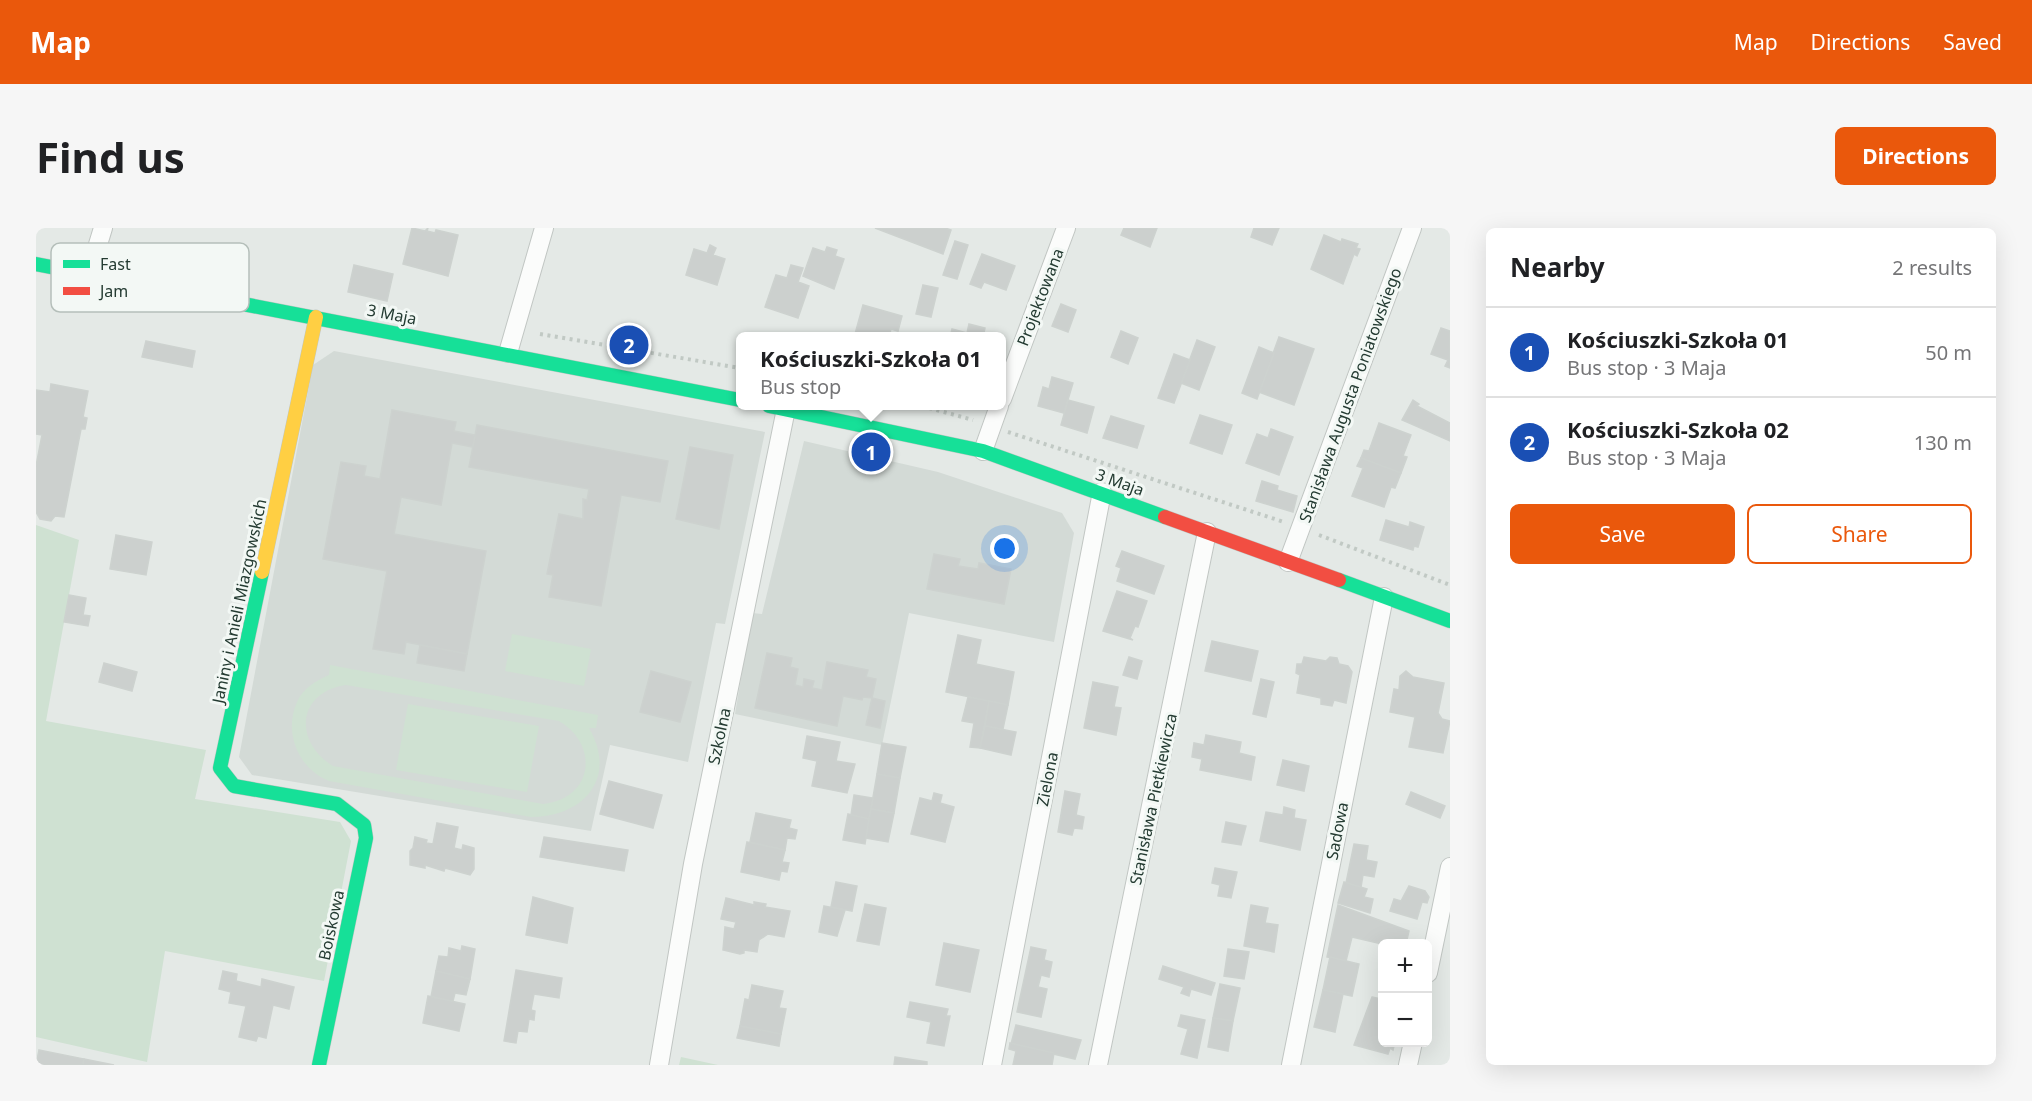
<!DOCTYPE html>
<meta charset="utf-8">
<style>
:root{--surface:#fff;--page:#f6f6f6;--text:#202124;--muted:#757577;--line:#e0e0e0;--accent:#ea580c}
body{margin:0;font-family:"Noto Sans",sans-serif;background:var(--page);color:var(--text)}
.controls{position:absolute;right:18px;bottom:18px;display:grid;overflow:hidden;border-radius:9px;box-shadow:0 6px 24px #0002}
.controls button{width:54px;height:54px;display:grid;place-items:center;padding:0;border:0;border-bottom:2px solid var(--line);background:var(--surface);color:var(--text);font:30px sans-serif}
.you{position:absolute;left:969px;top:321px;width:21px;height:21px;margin:-15px;border:4px solid #fff;border-radius:50%;background:#1a73e8;box-shadow:0 0 0 9px #1a73e833}
.badge{display:grid;place-items:center;width:39px;height:39px;border-radius:50%;background:var(--accent);color:#fff;font-size:20px;font-weight:700}
.pin{position:absolute;translate:-50% -50%;border:3px solid #fff;box-shadow:0 2px 6px #0006}
.popup{position:absolute;left:700px;top:104px;width:270px;height:78px;box-sizing:border-box;display:grid;place-content:center;border-radius:9px;background:var(--surface);filter:drop-shadow(0 2px 4px #0005);font-size:20px;white-space:nowrap;color:var(--muted)}
.popup b{font-size:22px;color:var(--text)}
.popup::after{content:'';position:absolute;left:50%;top:100%;margin-left:-12px;border:12px solid transparent;border-top-color:var(--surface)}
.list{margin:0;padding:0;list-style:none}
h2{display:flex;justify-content:space-between;align-items:center;height:78px;margin:0;padding:0 24px;font-size:26px}
h2 small{font-size:20px;font-weight:400;color:var(--muted)}
.list li{display:grid;grid-template-columns:39px 1fr auto;gap:18px;align-items:center;box-sizing:border-box;height:90px;padding:0 24px;border-top:2px solid var(--line)}
.list b{display:block;font-size:22px;white-space:nowrap}
.list p{margin:0;font-size:20px;white-space:nowrap;color:var(--muted)}
.list em{font-size:20px;font-style:normal;color:var(--muted)}
.actions{display:flex;gap:12px;padding:18px 24px}
.actions a{flex:1;padding:14px 0;border:2px solid var(--accent);border-radius:9px;text-align:center;font-size:21px;color:var(--accent)}
.actions .main{background:var(--accent);color:#fff}
.map{position:relative;flex:none;width:1414px;height:837px;overflow:hidden;border-radius:9px}
header{display:flex;align-items:center;gap:36px;box-sizing:border-box;height:84px;padding:0 30px;background:var(--accent);color:#fff}
header strong{font-size:28px}
nav{display:flex;gap:33px;margin-inline-start:auto;font-size:21px}
.intro{display:flex;align-items:center;justify-content:space-between;box-sizing:border-box;height:144px;padding:0 36px}
h1{margin:0;font-size:42px}
.button{padding:15px 27px;border-radius:9px;background:var(--accent);color:#fff;font-size:21px;font-weight:700}
main{display:flex;gap:36px;padding:0 36px}
aside{flex:1;background:var(--surface);border-radius:9px;box-shadow:0 6px 24px #0002}
.map>svg:first-child{display:block}
.built{fill:#d3dad6}
.green{fill:#cfe1d2;fill-rule:evenodd}
.building{fill:#ccd0ce;stroke:#cdd2cf;stroke-width:1.5}
.lines{fill:none;stroke-linecap:round;stroke-linejoin:round}
.street-casing{stroke:#c1c6c3;stroke-width:20}
.fast-casing{stroke:#c0c7c3;stroke-width:15}
.slow-casing{stroke:#c0c7c3;stroke-width:15}
.jam-casing{stroke:#c0c7c3;stroke-width:15}
.path{stroke:#c1c9c4;stroke-width:4;stroke-dasharray:3 4.5;stroke-linecap:butt}
.street{stroke:#fbfcfb;stroke-width:18}
.fast{stroke:#16e098;stroke-width:14}
.slow{stroke:#ffcf43;stroke-width:14}
.jam{stroke:#f24e42;stroke-width:14}
.labels{text-anchor:middle;stroke-width:6;stroke-linejoin:round;paint-order:stroke}
.street-label{font-size:16px;fill:#243b32;stroke:#f3f8f5}
.key{fill:#f3f8f5;stroke:#b5bfba;stroke-width:1.5}
.key-label{font-size:16px;fill:#243b32}
</style>
<header>
<strong>Map</strong>
<nav><a>Map</a><a>Directions</a><a>Saved</a></nav>
</header>
<div class="intro"><h1>Find us</h1><a class="button">Directions</a></div>
<main>
<div class="map">
<svg width="1414" height="837" viewBox="0 0 1414 837">
<rect width="100%" height="100%" fill="#e4e9e6"/>
<g class="built">
<polygon points="298,123 729,204 689,396 680,395 652,534 574,517 555,603 216,547 203,529 277,137"/>
<polygon points="768,213 902,244 1026,285 1038,305 1018,414 873,385 846,517 699,486 716,385 726,386"/>
</g>
<g class="green">
<polygon points="0,297 43,312 10,493 170,522 159,571 304,594 315,613 288,753 129,723 111,834 0,809"/>
<polygon points="476,406 555,421 548,458 469,443"/>
<path d="M294,437L562,487L560,500H553C582,550 548,589 495,589L293,553C263,541 247,505 261,474C267,460 280,453 293,447ZM310,457L523,493C564,517 557,571 507,576L297,538C257,514 261,464 310,457Z"/>
<polygon points="372,476 503,498 491,564 360,542"/>
<polygon points="645,829 682,837 643,837"/>
</g>
<g class="building">
<polygon points="376,0 389,3 392,0 391,3 399,5 400,2 422,7 412,48 367,36"/>
<polygon points="839,0 909,0 915,2 907,26"/>
<polygon points="1088,0 1121,0 1114,19 1085,7"/>
<polygon points="1218,0 1243,0 1236,17 1215,9"/>
<polygon points="1288,7 1305,14 1306,11 1322,16 1320,20 1324,21 1321,28 1318,26 1307,56 1275,41"/>
<polygon points="919,13 932,17 921,51 907,47"/>
<polygon points="674,17 680,20 677,27 689,31 681,57 650,47 658,21 671,25"/>
<polygon points="791,19 801,22 799,28 808,31 798,61 767,48 777,20 789,24"/>
<polygon points="946,26 979,38 970,62 948,54 945,60 934,56"/>
<polygon points="318,37 357,46 351,73 312,64"/>
<polygon points="755,37 767,40 762,54 773,58 762,90 729,79 740,47 751,50"/>
<polygon points="887,57 902,60 895,89 880,86"/>
<polygon points="1025,76 1040,82 1032,104 1016,98"/>
<polygon points="827,77 866,88 862,103 855,101 853,109 819,106"/>
<polygon points="933,96 949,100 947,109 914,109 916,101 931,105"/>
<polygon points="1405,100 1414,103 1414,140 1409,138 1412,132 1395,126"/>
<polygon points="1085,103 1102,110 1092,136 1075,129"/>
<polygon points="1243,109 1278,121 1258,177 1223,164"/>
<polygon points="1161,112 1179,119 1163,162 1145,155"/>
<polygon points="110,113 159,123 156,139 106,129"/>
<polygon points="1223,119 1238,125 1221,171 1206,165"/>
<polygon points="1138,126 1154,132 1138,175 1122,170"/>
<polygon points="1016,149 1037,155 1028,185 1002,178 1007,159 1013,161"/>
<polygon points="15,156 52,163 47,189 51,190 49,201 45,201 28,289 19,288 15,293 4,291 0,284 0,238 6,207 0,206 0,162 14,164"/>
<polygon points="1032,172 1058,179 1051,205 1025,197"/>
<polygon points="1377,172 1383,176 1381,178 1414,195 1414,213 1366,192"/>
<polygon points="356,182 420,194 418,203 439,207 437,219 416,215 405,277 365,269 358,306 450,323 431,426 370,414 368,426 337,421 351,343 287,331 305,234 330,238 328,248 344,251"/>
<polygon points="1164,187 1196,197 1186,226 1154,215"/>
<polygon points="1075,188 1108,198 1101,220 1067,210"/>
<polygon points="1343,195 1375,207 1367,228 1371,229 1365,245 1325,230 1328,222 1333,223"/>
<polygon points="441,197 632,233 624,274 585,267 565,378 513,369 517,347 511,346 523,286 547,291 547,271 551,272 553,261 433,239"/>
<polygon points="1235,201 1257,209 1243,247 1210,235 1221,206 1232,210"/>
<polygon points="654,219 697,227 683,301 640,291"/>
<polygon points="1325,230 1365,245 1359,260 1355,259 1348,279 1316,268 1327,240 1321,238"/>
<polygon points="1226,253 1242,258 1241,262 1261,268 1257,284 1220,273"/>
<polygon points="1350,292 1373,299 1374,294 1388,299 1382,319 1378,318 1377,322 1344,312"/>
<polygon points="80,307 116,314 110,347 74,341"/>
<polygon points="1086,323 1128,338 1118,366 1081,353 1085,340 1080,338"/>
<polygon points="898,326 924,331 922,338 942,341 943,335 975,341 968,376 891,361"/>
<polygon points="1081,363 1111,373 1102,399 1099,398 1094,410 1097,412 1067,403"/>
<polygon points="33,367 50,370 47,387 54,388 52,398 28,394"/>
<polygon points="922,407 945,412 940,436 978,444 972,477 910,464"/>
<polygon points="1176,413 1222,423 1215,453 1169,443"/>
<polygon points="384,417 431,426 428,443 381,435"/>
<polygon points="731,425 756,430 754,439 762,441 759,457 767,459 768,451 778,453 776,460 786,462 791,434 832,442 830,449 840,451 836,470 827,469 826,472 807,468 801,498 719,480"/>
<polygon points="1093,429 1106,433 1101,451 1087,447"/>
<polygon points="1268,429 1290,433 1294,429 1301,430 1303,436 1312,438 1316,444 1310,475 1298,472 1296,478 1285,476 1285,470 1261,465 1264,447 1260,445 1261,436 1266,436"/>
<polygon points="68,435 101,444 96,463 63,454"/>
<polygon points="615,443 655,454 644,494 604,484"/>
<polygon points="1370,443 1377,449 1408,455 1402,485 1406,491 1414,493 1407,525 1373,519 1379,489 1354,484 1358,461 1363,462 1364,448"/>
<polygon points="1225,451 1238,454 1230,489 1217,486"/>
<polygon points="1057,454 1082,459 1078,479 1085,480 1080,507 1048,500"/>
<polygon points="932,469 953,473 944,520 934,519 938,495 926,493"/>
<polygon points="836,470 849,473 844,500 830,497"/>
<polygon points="953,473 972,477 967,501 949,498"/>
<polygon points="949,498 980,504 975,527 944,520"/>
<polygon points="1170,507 1205,514 1203,525 1219,529 1215,552 1164,542 1166,531 1156,529 1158,515 1168,517"/>
<polygon points="771,508 804,514 800,533 819,536 811,565 776,558 781,533 767,530"/>
<polygon points="846,515 870,519 864,550 841,546"/>
<polygon points="1247,532 1273,538 1268,563 1241,557"/>
<polygon points="841,546 864,550 858,585 835,581"/>
<polygon points="573,553 626,567 617,600 564,586"/>
<polygon points="1029,563 1044,566 1040,587 1048,589 1046,601 1038,600 1036,607 1022,604"/>
<polygon points="1375,564 1409,578 1404,590 1370,576"/>
<polygon points="898,565 906,567 904,575 918,579 909,614 875,606 884,570 896,573"/>
<polygon points="818,567 837,570 833,591 815,587"/>
<polygon points="1248,579 1259,582 1258,590 1270,592 1264,622 1224,613 1230,584 1247,587"/>
<polygon points="835,581 858,585 852,614 829,610"/>
<polygon points="720,585 755,592 753,600 761,602 759,611 751,610 749,622 714,614"/>
<polygon points="812,586 833,591 829,616 807,612"/>
<polygon points="1190,594 1210,598 1205,617 1186,614"/>
<polygon points="401,595 422,599 418,620 426,622 427,617 438,620 438,641 434,647 409,640 408,643 389,637 389,640 374,637 374,623 377,620 379,609 391,612 390,615 397,616"/>
<polygon points="508,609 592,622 588,643 504,629"/>
<polygon points="711,614 749,622 746,634 753,635 751,644 745,643 743,652 705,644"/>
<polygon points="1318,616 1332,618 1330,632 1341,634 1338,649 1327,647 1325,659 1310,655"/>
<polygon points="1179,640 1201,644 1195,670 1182,668 1184,657 1176,655"/>
<polygon points="800,654 821,658 816,683 795,679"/>
<polygon points="1308,654 1331,661 1328,669 1337,671 1334,685 1302,675"/>
<polygon points="1373,658 1389,663 1393,669 1391,675 1386,674 1381,691 1354,683 1358,671 1365,673"/>
<polygon points="497,669 537,680 531,715 490,707"/>
<polygon points="690,670 718,677 718,674 730,676 729,679 754,683 748,709 732,706 723,712 721,724 708,722 708,725 704,726 687,722 689,699 698,701 700,694 685,691"/>
<polygon points="829,676 850,680 843,717 821,713"/>
<polygon points="1215,677 1232,680 1229,695 1242,697 1238,724 1208,718"/>
<polygon points="1302,677 1373,703 1370,716 1346,716 1316,709 1310,733 1291,729"/>
<polygon points="788,678 809,682 801,708 783,704"/>
<polygon points="908,715 943,722 934,764 900,757"/>
<polygon points="426,718 439,721 434,751 400,743 403,728 412,729 413,720 425,723"/>
<polygon points="995,719 1010,722 1008,732 1016,734 1013,749 1005,747 1002,759 1011,761 1005,789 981,784"/>
<polygon points="1192,721 1213,724 1208,751 1188,748"/>
<polygon points="1294,729 1323,736 1316,768 1287,762"/>
<polygon points="1127,738 1179,755 1175,767 1155,761 1153,768 1145,765 1148,759 1123,751"/>
<polygon points="480,742 526,750 523,770 498,766 495,782 499,783 498,792 493,791 491,804 482,803 480,815 468,813"/>
<polygon points="187,743 201,746 200,753 225,759 226,751 258,759 253,781 237,777 230,810 222,808 220,813 203,809 210,778 193,775 195,764 183,761"/>
<polygon points="400,743 434,751 430,767 419,765 417,773 395,769"/>
<polygon points="1184,756 1204,760 1197,793 1177,790"/>
<polygon points="716,757 747,763 743,780 750,781 745,806 704,798 709,771 713,772"/>
<polygon points="1287,762 1307,766 1299,804 1278,799"/>
<polygon points="392,768 429,776 423,803 387,795"/>
<polygon points="1336,769 1346,771 1346,814 1359,814 1357,822 1354,820 1352,826 1318,817"/>
<polygon points="874,774 912,781 910,788 914,788 908,818 891,815 895,794 871,789"/>
<polygon points="1145,787 1169,792 1161,830 1145,826 1152,801 1142,798"/>
<polygon points="1177,790 1197,793 1192,823 1172,819"/>
<polygon points="980,797 1045,812 1039,831 975,816"/>
<polygon points="704,798 745,806 743,818 701,810"/>
<polygon points="974,815 1018,825 1016,837 977,837 980,823 973,821"/>
<polygon points="3,822 48,831 47,837 0,837"/>
<polygon points="859,829 891,834 891,837 858,837"/>
<polygon points="48,831 78,837 47,837"/>
</g>
<g class="lines">
<defs>
<g id="street">
<polyline points="53,46 67,0"/>
<polyline points="472,125 508,0"/>
<polyline points="966,171 1030,0"/>
<polyline points="947,223 963,178"/>
<polyline points="1252,334 1376,0"/>
<polyline points="1392,745 1414,639"/>
<polyline points="623,837 657,636 750,181"/>
<polyline points="956,837 1066,264"/>
<polyline points="1062,837 1171,304"/>
<polyline points="1255,837 1348,369"/>
<polyline points="1372,837 1377,814"/>
</g>
<g id="fast">
<polyline points="0,36 704,172"/>
<polyline points="733,178 947,223 1129,289"/>
<polyline points="226,344 184,540 198,558 301,576 328,597 330,610 283,837"/>
<polyline points="1303,352 1414,393"/>
</g>
<polyline id="slow" points="226,344 280,89"/>
<polyline id="jam" points="1129,289 1303,352"/>
</defs>
<use href="#street" class="street-casing"/>
<use href="#fast" class="fast-casing"/>
<use href="#slow" class="slow-casing"/>
<use href="#jam" class="jam-casing"/>
<g class="path">
<polyline points="504,106 704,140"/>
<polyline points="886,178 937,192"/>
<polyline points="972,204 1248,294"/>
<polyline points="1283,307 1414,357"/>
</g>
<use href="#street" class="street"/>
<use href="#fast" class="fast"/>
<use href="#slow" class="slow"/>
<use href="#jam" class="jam"/>
</g>
<g class="labels">
<g class="street-label">
<text transform="translate(1004 69) rotate(-69)" y="6">Projektowana</text>
<text transform="translate(356 86) rotate(11)" y="6">3 Maja</text>
<text transform="translate(1314 167) rotate(-70)" y="6">Stanisława Augusta Poniatowskiego</text>
<text transform="translate(1084 254) rotate(20)" y="6">3 Maja</text>
<text transform="translate(203 373) rotate(-78)" y="6">Janiny i Anieli Miazgowskich</text>
<text transform="translate(683 508) rotate(-78)" y="6">Szkolna</text>
<text transform="translate(1011 551) rotate(-79)" y="6">Zielona</text>
<text transform="translate(1117 571) rotate(-78)" y="6">Stanisława Pietkiewicza</text>
<text transform="translate(1301 603) rotate(-79)" y="6">Sadowa</text>
<text transform="translate(295 697) rotate(-78)" y="6">Boiskowa</text>
</g>
</g>
<rect x="15" y="15" width="198" height="69" rx="9" class="key"/>
<rect x="27" y="32" width="27" height="8" fill="#16e098"/>
<rect x="27" y="59" width="27" height="8" fill="#f24e42"/>
<g class="key-label">
<text x="64" y="42">Fast</text>
<text x="64" y="69">Jam</text>
</g>
</svg>
<div class="controls">
<button>+</button>
<button>−</button>
</div>
<div class="you"></div>
<div class="pin badge" style="left:835px;top:224px;background:#1a4fb4">1</div>
<div class="popup"><b>Kościuszki-Szkoła 01</b>Bus stop</div>
<div class="pin badge" style="left:593px;top:117px;background:#1a4fb4">2</div>
</div>
<aside>
<h2>Nearby<small>2 results</small></h2>
<ul class="list">
<li><span class="badge" style="background:#1a4fb4">1</span><div><b>Kościuszki-Szkoła 01</b><p>Bus stop · 3 Maja</p></div><em>50 m</em></li>
<li><span class="badge" style="background:#1a4fb4">2</span><div><b>Kościuszki-Szkoła 02</b><p>Bus stop · 3 Maja</p></div><em>130 m</em></li>
</ul>
<div class="actions"><a class="main">Save</a><a>Share</a></div>
</aside>
</main>
